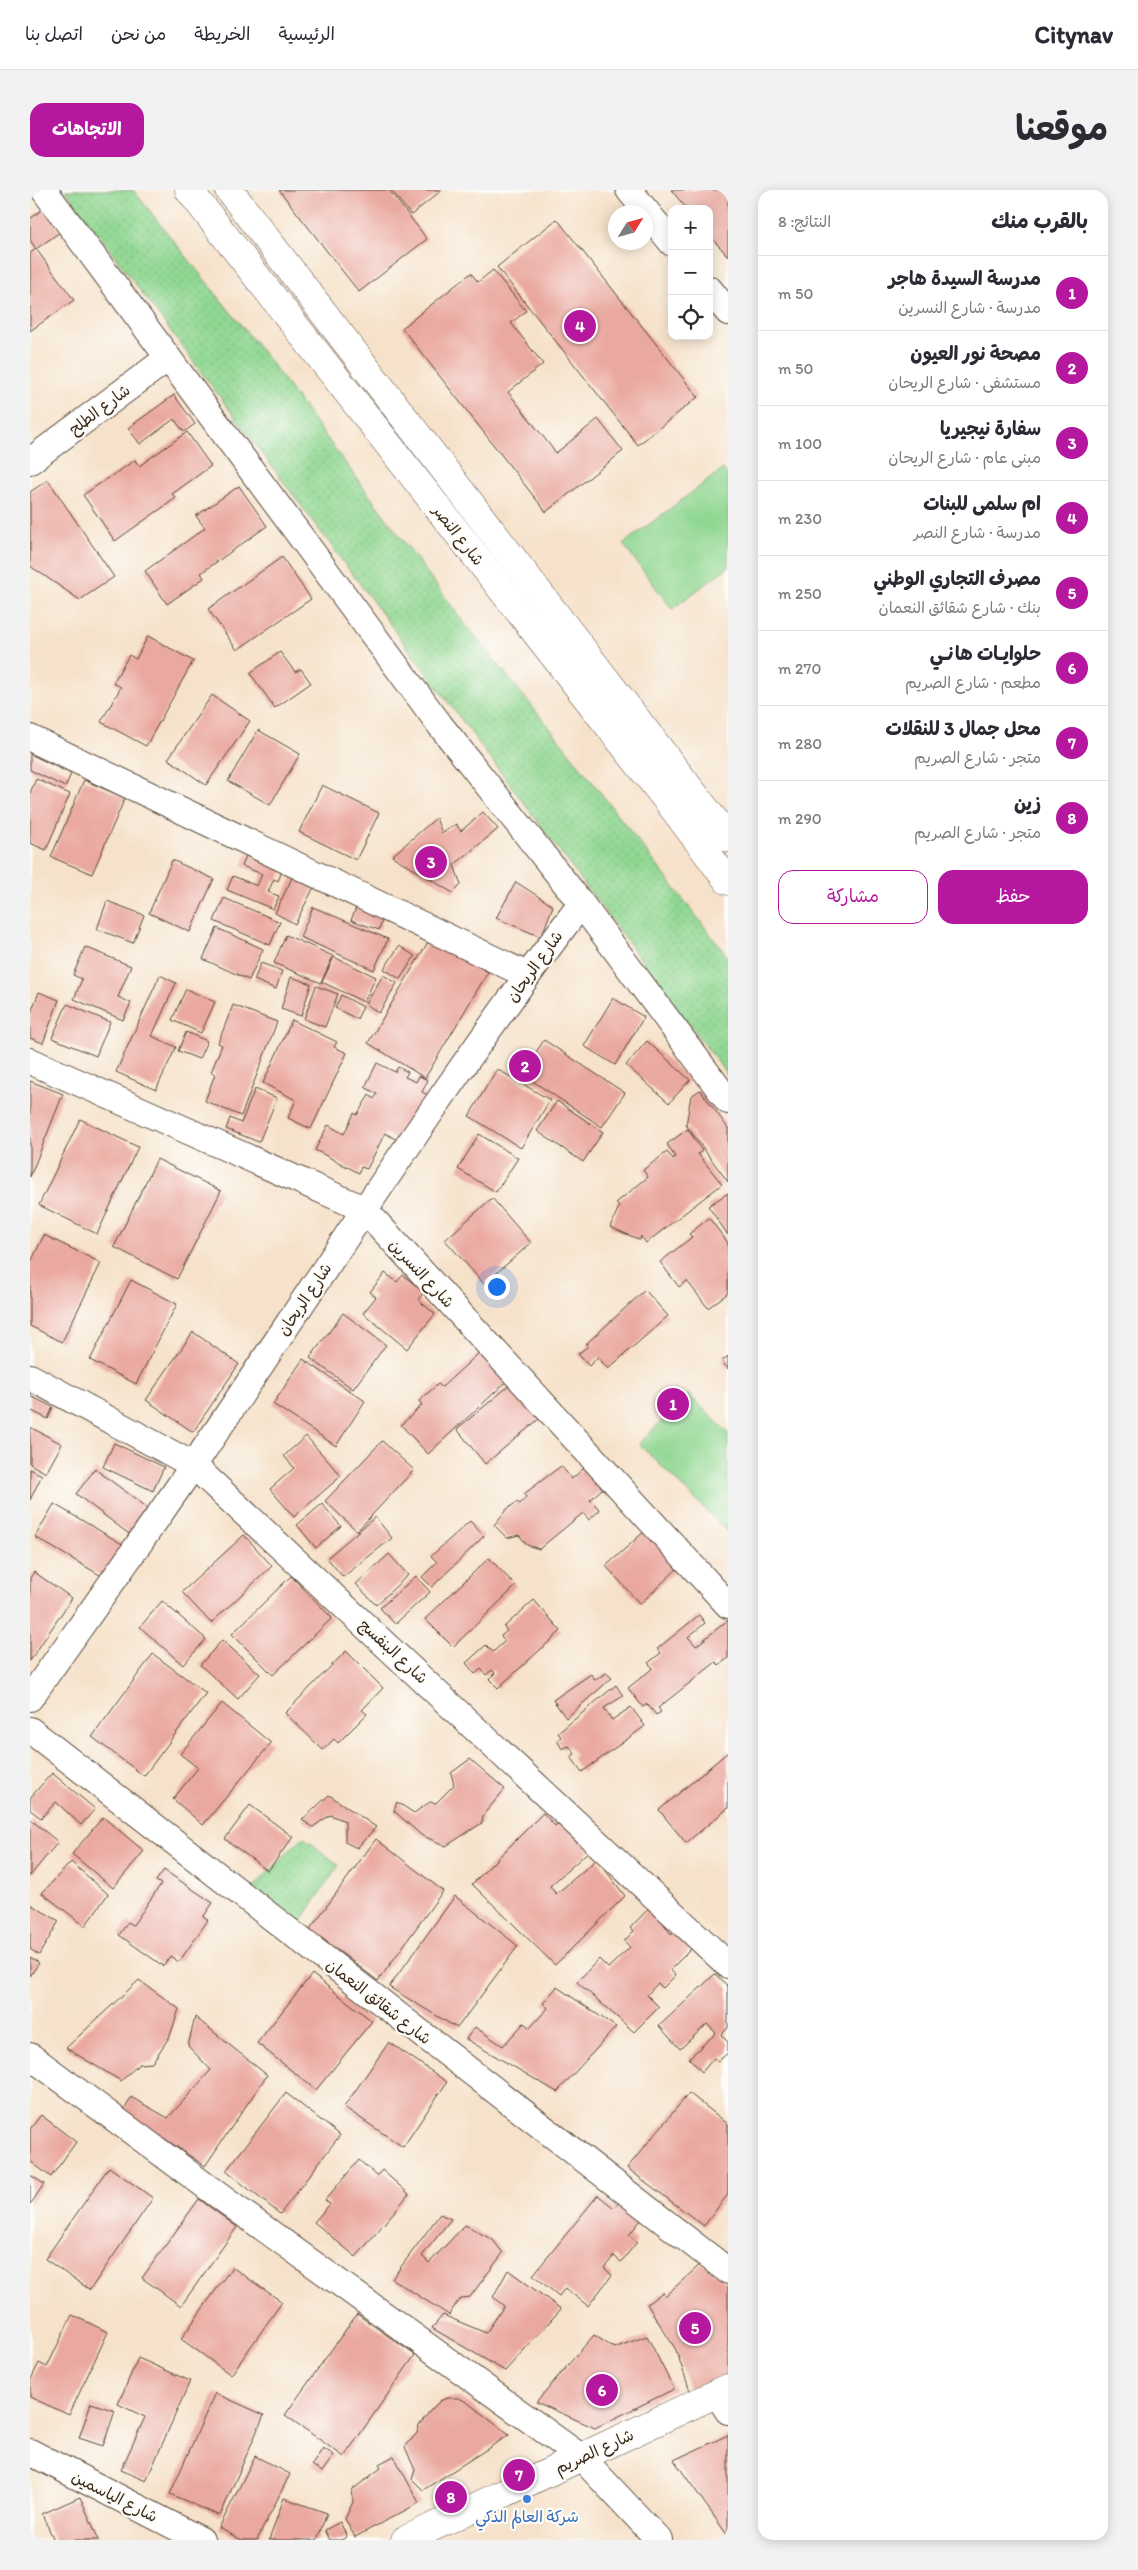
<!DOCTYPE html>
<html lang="ar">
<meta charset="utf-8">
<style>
:root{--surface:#fff;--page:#f2f2f3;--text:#2b2b33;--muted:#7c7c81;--line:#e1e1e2;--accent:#b5179e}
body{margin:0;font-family:Itim,"Playpen Sans Arabic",sans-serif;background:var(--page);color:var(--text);direction:rtl}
.controls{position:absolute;right:15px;top:15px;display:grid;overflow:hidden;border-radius:10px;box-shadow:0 2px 12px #0003}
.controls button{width:45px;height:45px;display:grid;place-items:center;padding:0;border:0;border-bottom:1px solid var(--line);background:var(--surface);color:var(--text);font:25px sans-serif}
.compass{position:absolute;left:578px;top:15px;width:45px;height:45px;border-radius:50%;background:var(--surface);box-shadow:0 2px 12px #0003;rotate:53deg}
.you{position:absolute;left:466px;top:1096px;width:18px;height:18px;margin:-12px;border:4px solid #fff;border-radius:50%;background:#1a73e8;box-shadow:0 0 0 8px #1a73e833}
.badge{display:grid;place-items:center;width:32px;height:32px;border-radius:50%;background:var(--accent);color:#fff;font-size:16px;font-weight:700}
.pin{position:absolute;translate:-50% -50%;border:2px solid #fff;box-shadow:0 1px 5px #0006}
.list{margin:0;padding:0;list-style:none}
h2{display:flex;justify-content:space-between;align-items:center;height:65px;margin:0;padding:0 20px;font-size:21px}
h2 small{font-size:16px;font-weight:400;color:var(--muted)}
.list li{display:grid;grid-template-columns:32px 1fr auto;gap:15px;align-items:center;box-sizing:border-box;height:75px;padding:0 20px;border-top:1px solid var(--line)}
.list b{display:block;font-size:19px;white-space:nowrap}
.list p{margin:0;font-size:16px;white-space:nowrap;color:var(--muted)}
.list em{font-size:16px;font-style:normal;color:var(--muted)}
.actions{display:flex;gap:10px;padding:15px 20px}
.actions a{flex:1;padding:11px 0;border:1px solid var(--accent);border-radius:15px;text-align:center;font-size:18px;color:var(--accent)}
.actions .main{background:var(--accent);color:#fff}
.icon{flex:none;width:28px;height:28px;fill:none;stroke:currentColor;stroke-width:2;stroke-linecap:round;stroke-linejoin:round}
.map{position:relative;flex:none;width:698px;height:2350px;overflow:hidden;direction:ltr;border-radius:15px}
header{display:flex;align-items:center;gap:30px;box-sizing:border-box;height:70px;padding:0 25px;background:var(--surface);border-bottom:1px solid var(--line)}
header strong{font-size:24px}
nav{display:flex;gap:28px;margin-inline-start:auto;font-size:18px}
.intro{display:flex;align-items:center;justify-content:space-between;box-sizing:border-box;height:120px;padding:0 30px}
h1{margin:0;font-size:35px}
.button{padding:12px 22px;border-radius:15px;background:var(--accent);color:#fff;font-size:18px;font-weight:700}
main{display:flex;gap:30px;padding:0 30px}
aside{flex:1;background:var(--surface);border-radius:15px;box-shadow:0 2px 12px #0003}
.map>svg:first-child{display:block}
.green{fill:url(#green-dots);stroke:#668058}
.pitch{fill:#90d792;stroke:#668058}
.building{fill:#eaa9a0}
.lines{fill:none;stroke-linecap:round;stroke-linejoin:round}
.street-casing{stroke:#574638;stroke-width:28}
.secondary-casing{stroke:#574638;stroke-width:29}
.highway-casing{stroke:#574638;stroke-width:29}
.street{stroke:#fff;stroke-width:26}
.secondary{stroke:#fff;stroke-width:28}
.highway{stroke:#fff;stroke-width:28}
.shop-dot{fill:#3f7fe0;stroke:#fdfcf7;stroke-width:2}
.labels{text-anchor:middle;stroke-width:4.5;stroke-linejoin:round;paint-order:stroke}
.street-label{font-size:16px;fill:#3b2a1e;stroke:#fdfcf7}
.shop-label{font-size:16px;fill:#366cbe;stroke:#fdfcf7}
</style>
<header>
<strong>Citynav</strong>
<nav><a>الرئيسية</a><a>الخريطة</a><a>من نحن</a><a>اتصل بنا</a></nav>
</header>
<div class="intro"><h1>موقعنا</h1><a class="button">الاتجاهات</a></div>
<main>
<aside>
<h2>بالقرب منك<small>النتائج: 8</small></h2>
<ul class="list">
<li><span class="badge">1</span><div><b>مدرسة السيدة هاجر</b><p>مدرسة · شارع النسرين</p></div><em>50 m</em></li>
<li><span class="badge">2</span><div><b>مصحة نور العيون</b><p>مستشفى · شارع الريحان</p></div><em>50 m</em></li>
<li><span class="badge">3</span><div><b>سفارة نيجيريا</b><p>مبنى عام · شارع الريحان</p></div><em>100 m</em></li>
<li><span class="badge">4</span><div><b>ام سلمى للبنات</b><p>مدرسة · شارع النصر</p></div><em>230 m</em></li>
<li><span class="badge">5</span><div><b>مصرف التجاري الوطني</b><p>بنك · شارع شقائق النعمان</p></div><em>250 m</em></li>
<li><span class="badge">6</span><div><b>حلوايـات هانـي</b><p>مطعم · شارع الصريم</p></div><em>270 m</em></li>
<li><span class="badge">7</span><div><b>محل جمال 3 للنقلات</b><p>متجر · شارع الصريم</p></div><em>280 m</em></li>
<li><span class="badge">8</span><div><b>زين</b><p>متجر · شارع الصريم</p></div><em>290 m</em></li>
</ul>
<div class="actions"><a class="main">حفظ</a><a>مشاركة</a></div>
</aside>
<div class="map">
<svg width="698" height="2350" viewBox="0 0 698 2350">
<defs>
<pattern id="green-dots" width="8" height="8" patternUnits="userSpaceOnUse" patternTransform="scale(1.25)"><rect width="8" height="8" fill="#90d792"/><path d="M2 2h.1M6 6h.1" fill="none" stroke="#7db97d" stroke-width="1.8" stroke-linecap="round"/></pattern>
</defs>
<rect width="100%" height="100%" fill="#fdfcf7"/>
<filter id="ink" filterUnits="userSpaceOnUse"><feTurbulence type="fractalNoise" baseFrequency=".02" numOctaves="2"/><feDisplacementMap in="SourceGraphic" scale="10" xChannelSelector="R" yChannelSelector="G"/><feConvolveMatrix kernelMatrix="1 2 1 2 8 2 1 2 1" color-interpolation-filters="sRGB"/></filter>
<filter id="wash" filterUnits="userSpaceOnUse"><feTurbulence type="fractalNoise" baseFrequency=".0096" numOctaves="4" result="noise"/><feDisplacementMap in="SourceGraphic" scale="20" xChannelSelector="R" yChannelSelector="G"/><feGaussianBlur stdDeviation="1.12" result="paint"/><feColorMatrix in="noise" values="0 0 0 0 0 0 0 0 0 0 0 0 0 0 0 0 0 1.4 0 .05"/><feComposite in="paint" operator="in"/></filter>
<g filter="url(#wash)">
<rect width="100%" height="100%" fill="#f6e2cb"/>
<g class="green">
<polygon points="35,0 103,0 238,169 435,434 532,553 698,767 698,886"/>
<polygon points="273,1647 309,1675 268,1736 220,1701"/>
</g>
<g class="pitch">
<polygon points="693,279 698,286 698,377 642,419 593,354"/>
<polygon points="658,1204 698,1243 698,1342 609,1254"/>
</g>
<g id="blocks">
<g class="building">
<polygon points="249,0 359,0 397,49 329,102"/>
<polygon points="361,0 412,0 381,25"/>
<polygon points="641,0 698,0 698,66 679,45 679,19 657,19"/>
<polygon points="14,18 30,42 6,59 0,50 0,29"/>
<polygon points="527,29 668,207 608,255 467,77"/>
<polygon points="6,59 44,110 0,141 0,63"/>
<polygon points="463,80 496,121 481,133 513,174 478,202 526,263 568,229 593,261 516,322 372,138 441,83 448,92"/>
<polygon points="144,205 165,234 154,242 144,229 110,254 98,238"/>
<polygon points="157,242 181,276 142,304 146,308 85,351 53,305 105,270 109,276"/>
<polygon points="18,290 84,387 50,410 0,376 0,302"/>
<polygon points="209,296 237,336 171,383 174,388 137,414 115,381 175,338 166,326"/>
<polygon points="252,367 281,409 207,460 178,419"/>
<polygon points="118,446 163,471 116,556 71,532 91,497 83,493 99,465 106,469"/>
<polygon points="250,462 265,482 271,479 281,493 245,518 220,483"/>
<polygon points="182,505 220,531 176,595 138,569"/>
<polygon points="228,540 270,564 240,615 198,591"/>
<polygon points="0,564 41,584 35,597 0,580"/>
<polygon points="6,589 40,604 16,660 0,653 0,603"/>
<polygon points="54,590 95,608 62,684 21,667"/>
<polygon points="292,595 349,623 326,670 269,642"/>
<polygon points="453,622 468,639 424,675 431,695 423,703 362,666 406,628 412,643 426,634 431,641"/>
<polygon points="217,663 253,679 248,691 244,689 238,702 249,706 243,719 197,700 203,686 227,696 232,684 212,676"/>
<polygon points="142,670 184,689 160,742 119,723"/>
<polygon points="263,686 284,697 265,734 245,723"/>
<polygon points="486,692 523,716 511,747 466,728"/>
<polygon points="194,708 250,732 240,755 184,731"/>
<polygon points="77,711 114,725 103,753 67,739"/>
<polygon points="283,717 358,749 344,780 270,747"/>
<polygon points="326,718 353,728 349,740 321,730"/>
<polygon points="187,738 233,759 219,790 173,769"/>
<polygon points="256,745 303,766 291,793 244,773"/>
<polygon points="401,747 458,782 395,888 338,853"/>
<polygon points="369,756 385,766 370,789 354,779"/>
<polygon points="55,757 101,776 88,807 101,813 93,830 44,809 52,789 43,785"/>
<polygon points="304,767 346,787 334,812 292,792"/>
<polygon points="231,773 252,781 246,799 224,790"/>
<polygon points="130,785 146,793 122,846 146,857 126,900 86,882"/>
<polygon points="353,785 367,793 349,823 336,814"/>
<polygon points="261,787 281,794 271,826 251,819"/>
<polygon points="286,796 308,804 295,837 274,829"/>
<polygon points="156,799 185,812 171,843 142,830"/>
<polygon points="9,802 29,810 13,853 0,848 0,825"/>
<polygon points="311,805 333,817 327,829 305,818"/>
<polygon points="583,808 614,827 585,875 554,856"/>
<polygon points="37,814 80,832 66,866 22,848"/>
<polygon points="203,815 247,832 211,926 175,911 185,884 181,882 192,855 188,853"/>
<polygon points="262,830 307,852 304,857 317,863 281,939 258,928 266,910 233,893"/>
<polygon points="156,842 177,851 169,869 148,861"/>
<polygon points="514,850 595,903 572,937 492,884"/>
<polygon points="617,851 660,890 639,913 596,875"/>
<polygon points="347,873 365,882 368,877 378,882 375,887 386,892 389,886 398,890 392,902 398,905 367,950 355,943 337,979 331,977 329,983 285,960 298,935 314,944 324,923 327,925 339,905 344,909 347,904 335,897"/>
<polygon points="467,879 520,910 491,958 439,926"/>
<polygon points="0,891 33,904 0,987"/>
<polygon points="225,899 247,908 229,952 196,939 200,928 211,933"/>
<polygon points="670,900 698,938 698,992 656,935 661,906"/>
<polygon points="527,911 573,942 553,972 507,941"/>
<polygon points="50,929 108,957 67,1044 9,1015"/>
<polygon points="658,939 672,961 668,964 692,994 616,1053 611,1046 610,1050 580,1037 589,1017 586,1013 618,987 613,980 637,962 643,969 645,967 637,954"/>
<polygon points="449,944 488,968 466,1002 428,979"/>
<polygon points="127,969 191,1001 147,1089 84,1057"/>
<polygon points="698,1003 698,1045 678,1016"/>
<polygon points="462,1008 501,1053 454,1094 415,1050"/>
<polygon points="679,1028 698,1053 698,1103 678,1118 657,1091 649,1097 630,1072 662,1047 659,1044"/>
<polygon points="14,1045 71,1073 32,1152 0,1136 0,1074"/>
<polygon points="355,1083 367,1092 373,1085 394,1102 388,1110 405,1124 377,1159 333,1123 346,1107 340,1102"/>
<polygon points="101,1090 147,1114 106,1194 60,1170"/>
<polygon points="615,1100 638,1126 578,1179 568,1167 559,1176 548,1164 558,1156 556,1154"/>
<polygon points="313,1123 356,1155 323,1199 280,1168"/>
<polygon points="163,1142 209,1174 163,1242 116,1210"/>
<polygon points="450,1162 477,1191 398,1264 371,1235 392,1215 389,1211 408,1194 412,1197"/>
<polygon points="698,1166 698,1179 692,1171"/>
<polygon points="273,1169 335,1211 306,1256 243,1214"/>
<polygon points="480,1195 509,1229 455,1274 427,1239"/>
<polygon points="0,1206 23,1217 18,1229 0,1220"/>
<polygon points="0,1237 32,1254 16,1283 0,1274"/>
<polygon points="276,1246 311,1286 264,1327 240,1299 264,1278 254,1266"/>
<polygon points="352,1251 384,1280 327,1341 295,1311"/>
<polygon points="84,1253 134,1277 123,1301 73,1277"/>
<polygon points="531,1276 542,1289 555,1277 573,1298 560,1310 570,1320 559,1330 553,1323 509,1359 497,1355 489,1345 477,1348 464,1335 477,1319 487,1312 490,1314 496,1307 494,1304"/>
<polygon points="0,1279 12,1285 0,1310"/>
<polygon points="65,1279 118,1318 99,1344 46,1304"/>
<polygon points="24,1314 94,1355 75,1388 5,1347"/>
<polygon points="292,1314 311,1336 286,1358 267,1335"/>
<polygon points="345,1327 362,1348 313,1387 297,1368"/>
<polygon points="440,1331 454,1346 402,1397 392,1387 407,1372 401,1366"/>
<polygon points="616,1340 649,1377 610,1414 576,1376"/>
<polygon points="214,1345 242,1376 181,1433 152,1402"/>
<polygon points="359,1364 378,1385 346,1415 326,1394"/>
<polygon points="459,1368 486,1396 423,1457 395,1429"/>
<polygon points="4,1382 42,1408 0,1471 0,1388"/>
<polygon points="261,1386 302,1428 243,1485 202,1444"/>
<polygon points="386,1386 400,1402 365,1434 350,1418"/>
<polygon points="504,1410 531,1441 468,1498 459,1489 465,1483 462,1480 456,1485 451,1479 445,1484 436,1473 456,1455 463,1462 475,1451 471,1446 477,1441 474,1437"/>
<polygon points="132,1411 176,1449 153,1475 110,1437"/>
<polygon points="669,1425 675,1433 658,1447 666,1456 698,1430 698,1468 689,1475 686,1472 628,1518 631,1522 626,1525 617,1514 613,1517 598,1498 623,1478 618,1473 631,1463 627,1459"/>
<polygon points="192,1450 230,1484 208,1509 170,1475"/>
<polygon points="316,1461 353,1498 332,1520 337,1524 308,1553 304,1549 293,1560 255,1523"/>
<polygon points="123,1464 176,1503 114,1586 62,1547"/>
<polygon points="576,1483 582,1488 536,1528 523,1510 561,1484 565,1490"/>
<polygon points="586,1495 593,1506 574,1518 582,1530 601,1517 615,1536 552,1582 541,1567 545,1564 539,1556 532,1559 527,1550 531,1547 528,1543"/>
<polygon points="192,1513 241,1553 173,1635 143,1609 168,1578 150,1564"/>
<polygon points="698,1562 698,1618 656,1653 629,1620"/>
<polygon points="440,1569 475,1599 453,1625 452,1633 416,1656 391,1645 364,1621 367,1612 384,1623 400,1612 406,1613 424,1595 421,1583"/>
<polygon points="22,1583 65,1619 51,1635 26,1612 11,1628 0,1620 0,1608"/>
<polygon points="299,1605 346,1637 327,1658 315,1652 315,1631 300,1625 283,1637 272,1630"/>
<polygon points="220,1615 263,1647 238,1681 195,1649"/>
<polygon points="513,1623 525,1636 532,1628 560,1660 520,1696 526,1704 567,1669 595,1706 525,1775 442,1694"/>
<polygon points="73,1627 114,1661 83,1698 42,1664"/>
<polygon points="0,1629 28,1652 0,1686"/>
<polygon points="346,1649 413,1701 348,1791 280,1739"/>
<polygon points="41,1672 78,1704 55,1736 12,1703"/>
<polygon points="134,1680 183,1713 173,1727 178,1730 149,1772 140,1766 133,1776 89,1745 98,1732 103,1735 131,1694 126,1691"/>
<polygon points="425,1706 488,1756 427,1838 359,1797"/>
<polygon points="0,1714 29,1731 9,1765 0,1759"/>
<polygon points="621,1716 641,1744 648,1740 664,1756 640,1780 646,1785 633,1798 628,1793 617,1805 629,1817 604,1842 547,1792 569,1769 578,1778 600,1757 594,1751 604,1741 600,1738"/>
<polygon points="0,1767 9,1773 0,1786"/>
<polygon points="282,1784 342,1831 286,1900 227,1853"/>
<polygon points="685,1784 698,1796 698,1838 691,1845 698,1852 698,1863 688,1871 684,1868 672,1882 659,1868 686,1843 677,1834 650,1859 629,1836"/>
<polygon points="109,1790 149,1819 140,1846 122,1873 109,1874 91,1891 36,1858"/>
<polygon points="527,1797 586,1837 527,1902 436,1849 445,1837 473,1856 494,1833 500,1838 518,1818 513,1813"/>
<polygon points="165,1827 237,1885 175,1976 94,1921 101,1907 138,1928 181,1880 158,1856"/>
<polygon points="359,1852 417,1892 373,1957 314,1917"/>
<polygon points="256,1903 310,1945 250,2024 196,1981"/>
<polygon points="659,1903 698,1934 698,2004 674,2036 597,1978"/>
<polygon points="11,1925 46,1952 21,1987 0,1971 0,1939"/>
<polygon points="329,1970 347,1986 352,1980 379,2004 326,2067 284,2032 300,2014 295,2010"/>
<polygon points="79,1977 123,2008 60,2100 15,2069"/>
<polygon points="0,1985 14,1994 0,2015"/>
<polygon points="568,2005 584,2018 589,2012 611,2030 599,2045 607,2052 591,2072 584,2066 574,2078 582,2085 558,2116 535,2098 529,2106 503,2085"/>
<polygon points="169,2009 207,2037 151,2116 112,2088"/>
<polygon points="410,2024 421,2029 392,2066 399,2073 435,2035 463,2050 473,2063 440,2107 430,2108 419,2125 362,2089"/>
<polygon points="672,2073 698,2093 698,2192 663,2210 646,2160 617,2114 633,2102 635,2106"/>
<polygon points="202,2077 252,2112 201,2185 151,2149"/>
<polygon points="478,2080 531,2119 475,2181 402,2138 413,2125 456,2143 474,2116 463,2107"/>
<polygon points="327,2124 385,2165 314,2267 255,2225"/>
<polygon points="42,2125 78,2142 39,2225 0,2207 0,2191 9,2173 17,2177"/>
<polygon points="564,2145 584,2158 617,2146 644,2199 565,2238 506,2212"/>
<polygon points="108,2168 160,2191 116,2291 91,2280 115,2227 88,2214"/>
<polygon points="185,2203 234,2225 190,2326 140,2304"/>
<polygon points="417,2208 429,2208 438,2213 479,2245 393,2300 382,2289 385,2280 375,2257 387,2243 389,2235 400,2221 410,2211"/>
<polygon points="61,2213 85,2221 73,2256 49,2248"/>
<polygon points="698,2245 698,2346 644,2270"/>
<polygon points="293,2258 304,2265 292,2282 282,2275"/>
<polygon points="225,2266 260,2284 227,2350 212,2350 189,2338"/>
<polygon points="364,2266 389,2313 325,2347 315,2329 323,2312 322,2300 351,2278 349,2274"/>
<polygon points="50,2307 69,2350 24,2350 12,2324"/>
<polygon points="254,2308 297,2323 287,2350 239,2350"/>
<polygon points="310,2332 317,2347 311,2350 300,2350 295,2340"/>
</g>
</g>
</g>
<g filter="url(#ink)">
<use href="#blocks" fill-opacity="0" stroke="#574638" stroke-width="1"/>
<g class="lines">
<defs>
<g id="street">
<polyline points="14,0 410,535 547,708 698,911"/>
<polyline points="599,0 642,53"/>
<polyline points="679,99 698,122"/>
<polyline points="0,271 138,168"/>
<polyline points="0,548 497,785"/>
<polyline points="0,871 334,1019 698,1415"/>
<polyline points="0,1187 163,1275 698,1775"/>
<path d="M0,1508C55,1430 111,1352 165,1273C292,1085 414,894 551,714"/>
<polyline points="0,1540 698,2081"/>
<polyline points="0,1866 196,2011 551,2267 629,2350"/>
<polyline points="686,2203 698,2221"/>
<polyline points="0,2262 171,2350"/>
</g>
<polyline id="secondary" points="375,2350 698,2198"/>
<g id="highway">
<polyline points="159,0 643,618 698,691"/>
<polyline points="199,0 698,648"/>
</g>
</defs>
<use href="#street" class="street-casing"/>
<use href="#secondary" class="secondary-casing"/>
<use href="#highway" class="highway-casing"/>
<use href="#street" class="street"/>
<use href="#secondary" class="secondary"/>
<use href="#highway" class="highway"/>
</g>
</g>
<circle class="shop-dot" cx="497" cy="2309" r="5"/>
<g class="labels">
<g class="street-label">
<text transform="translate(69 219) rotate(-37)" y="6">شارع الطلح</text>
<text transform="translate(429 345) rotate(52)" y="6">شارع النصر</text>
<text transform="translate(504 776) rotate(-54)" y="6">شارع الريحان</text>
<text transform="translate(392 1083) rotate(47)" y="6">شارع النسرين</text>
<text transform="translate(274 1109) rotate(-56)" y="6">شارع الريحان</text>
<text transform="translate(364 1461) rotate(43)" y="6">شارع البنفسج</text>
<text transform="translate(349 1811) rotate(38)" y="6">شارع شقائق النعمان</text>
<text transform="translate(564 2261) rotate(-25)" y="6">شارع الصريم</text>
<text transform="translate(85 2306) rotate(27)" y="6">شارع الياسمين</text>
</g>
<g class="shop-label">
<text x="497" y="2332">شركة العالم الذكي</text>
</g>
</g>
</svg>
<div class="controls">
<button>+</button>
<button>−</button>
<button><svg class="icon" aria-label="locate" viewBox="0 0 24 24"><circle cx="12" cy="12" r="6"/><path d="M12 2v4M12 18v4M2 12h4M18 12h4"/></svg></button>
</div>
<svg class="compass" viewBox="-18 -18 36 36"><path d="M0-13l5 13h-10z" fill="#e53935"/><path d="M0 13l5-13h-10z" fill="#7c7c81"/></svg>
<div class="you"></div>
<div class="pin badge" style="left:643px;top:1214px">1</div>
<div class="pin badge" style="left:495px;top:876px">2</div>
<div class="pin badge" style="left:401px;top:672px">3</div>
<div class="pin badge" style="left:550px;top:136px">4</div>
<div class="pin badge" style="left:665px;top:2138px">5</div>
<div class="pin badge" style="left:572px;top:2200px">6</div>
<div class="pin badge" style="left:489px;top:2285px">7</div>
<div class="pin badge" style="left:421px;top:2307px">8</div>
</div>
</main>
